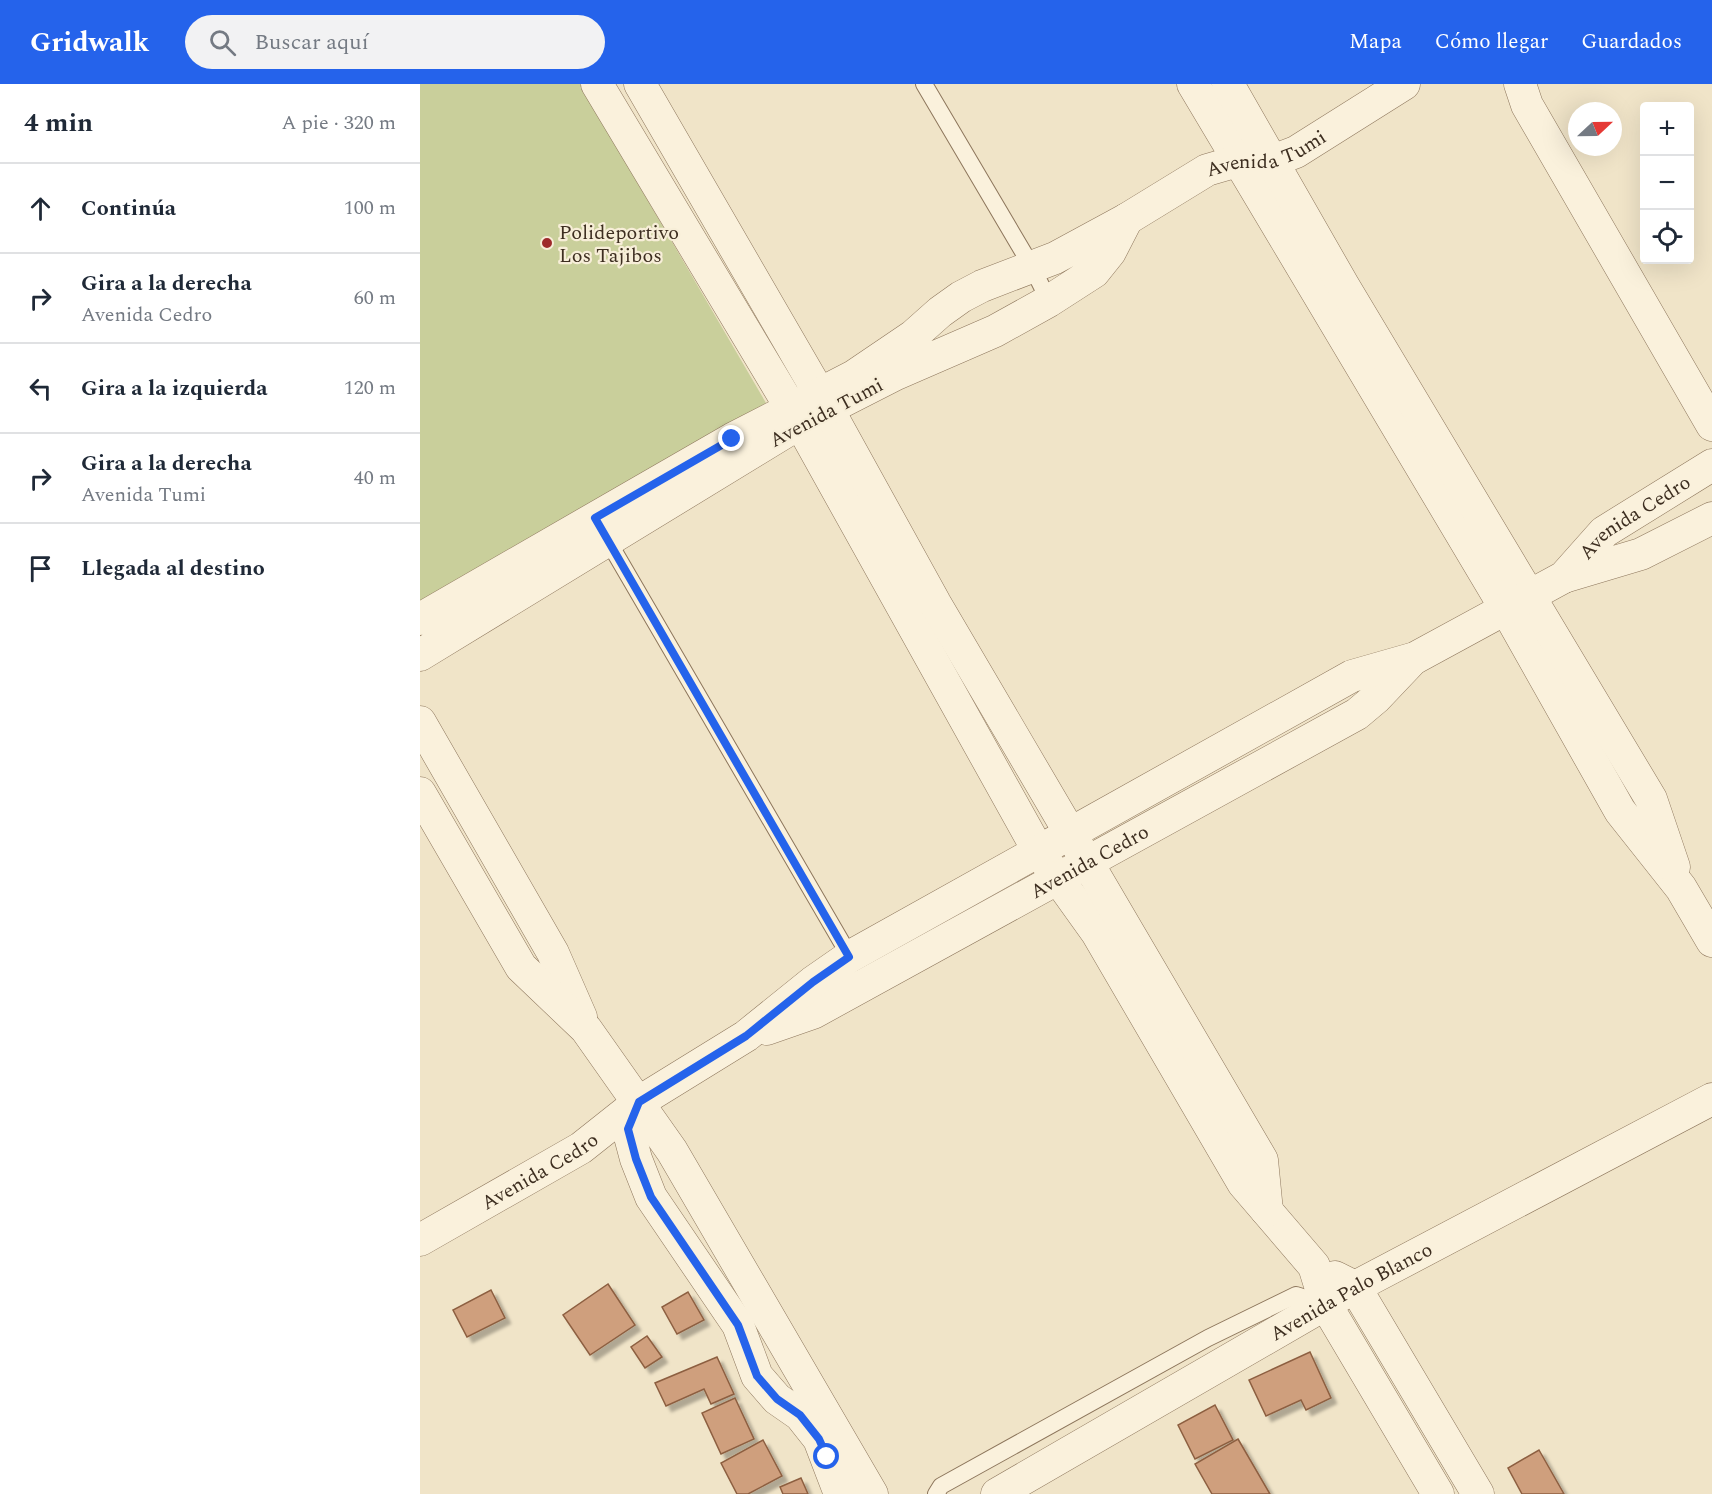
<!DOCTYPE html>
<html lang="es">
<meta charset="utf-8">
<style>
:root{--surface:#fff;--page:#f2f2f3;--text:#1f2937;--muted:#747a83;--line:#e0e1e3;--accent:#2563eb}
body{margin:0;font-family:Spectral,serif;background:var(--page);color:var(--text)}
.controls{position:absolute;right:18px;top:18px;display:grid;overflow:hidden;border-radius:6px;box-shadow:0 6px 24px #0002}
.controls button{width:54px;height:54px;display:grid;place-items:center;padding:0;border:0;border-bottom:2px solid var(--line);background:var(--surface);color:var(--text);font:30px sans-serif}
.compass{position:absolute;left:1148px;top:18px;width:54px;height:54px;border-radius:50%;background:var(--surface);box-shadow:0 6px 24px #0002;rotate:68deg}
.stop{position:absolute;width:18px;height:18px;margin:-14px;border:4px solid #2563eb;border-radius:50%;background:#fff}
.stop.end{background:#2563eb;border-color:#fff;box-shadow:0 2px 6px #0008}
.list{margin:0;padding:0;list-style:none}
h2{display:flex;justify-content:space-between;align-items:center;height:78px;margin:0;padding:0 24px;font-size:26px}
h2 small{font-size:20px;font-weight:400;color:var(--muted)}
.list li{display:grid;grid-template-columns:39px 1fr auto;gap:18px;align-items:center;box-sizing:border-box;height:90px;padding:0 24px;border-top:2px solid var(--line)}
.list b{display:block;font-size:22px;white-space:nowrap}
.list p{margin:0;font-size:20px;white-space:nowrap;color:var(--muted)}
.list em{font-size:20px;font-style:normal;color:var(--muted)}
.icon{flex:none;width:33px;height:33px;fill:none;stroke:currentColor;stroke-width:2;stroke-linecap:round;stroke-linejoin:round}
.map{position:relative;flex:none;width:1292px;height:1410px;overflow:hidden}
header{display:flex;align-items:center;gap:36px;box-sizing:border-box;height:84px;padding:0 30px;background:var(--accent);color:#fff}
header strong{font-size:28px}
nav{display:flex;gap:33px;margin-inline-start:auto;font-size:21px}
.search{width:420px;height:54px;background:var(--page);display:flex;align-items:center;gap:15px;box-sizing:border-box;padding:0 21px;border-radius:33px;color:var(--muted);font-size:22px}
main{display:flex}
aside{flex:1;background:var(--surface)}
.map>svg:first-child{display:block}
.green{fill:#c9cf9b}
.building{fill:#cf9f7d;stroke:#8d5f41;stroke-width:1.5;filter:url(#shadow)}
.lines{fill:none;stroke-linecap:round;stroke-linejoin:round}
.service-casing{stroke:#8d765c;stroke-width:18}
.minor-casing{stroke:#8d765c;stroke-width:33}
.service{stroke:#faf1dc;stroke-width:16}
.minor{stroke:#faf1dc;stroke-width:32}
.route{stroke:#2563eb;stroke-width:8}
.poi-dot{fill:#9e2a2b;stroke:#f7eed8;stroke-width:2}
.labels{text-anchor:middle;stroke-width:4.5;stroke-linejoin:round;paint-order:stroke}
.street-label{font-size:20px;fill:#3d2e20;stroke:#f7eed8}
.poi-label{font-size:20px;fill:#3d2e20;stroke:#f7eed8;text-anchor:start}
</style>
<header>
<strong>Gridwalk</strong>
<div class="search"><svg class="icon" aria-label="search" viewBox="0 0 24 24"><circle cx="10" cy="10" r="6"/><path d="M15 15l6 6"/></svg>Buscar aquí</div>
<nav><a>Mapa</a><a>Cómo llegar</a><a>Guardados</a></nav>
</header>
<main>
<aside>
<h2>4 min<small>A pie · 320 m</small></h2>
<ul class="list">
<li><svg class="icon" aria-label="ahead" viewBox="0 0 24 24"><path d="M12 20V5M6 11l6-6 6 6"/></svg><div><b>Continúa</b></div><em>100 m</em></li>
<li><svg class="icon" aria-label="right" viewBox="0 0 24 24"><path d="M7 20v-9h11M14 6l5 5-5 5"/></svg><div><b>Gira a la derecha</b><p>Avenida Cedro</p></div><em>60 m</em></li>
<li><svg class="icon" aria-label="left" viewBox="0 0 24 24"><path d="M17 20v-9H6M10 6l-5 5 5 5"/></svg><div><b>Gira a la izquierda</b></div><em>120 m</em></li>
<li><svg class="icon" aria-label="right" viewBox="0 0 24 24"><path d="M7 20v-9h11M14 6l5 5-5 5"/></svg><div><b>Gira a la derecha</b><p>Avenida Tumi</p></div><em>40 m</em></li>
<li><svg class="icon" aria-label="arrive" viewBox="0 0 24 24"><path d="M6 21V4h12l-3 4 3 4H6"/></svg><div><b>Llegada al destino</b></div></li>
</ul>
</aside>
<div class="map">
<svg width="1292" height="1410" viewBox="0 0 1292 1410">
<defs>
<filter id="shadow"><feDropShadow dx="5.5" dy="5.5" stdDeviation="1.5" flood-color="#0004"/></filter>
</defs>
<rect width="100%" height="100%" fill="#f0e4c8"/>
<polygon class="green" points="0,0 160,0 346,319 0,521"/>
<g class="building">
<polygon points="188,1200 215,1241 170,1271 143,1231"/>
<polygon points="71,1206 85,1234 47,1253 33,1226"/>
<polygon points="268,1208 284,1236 257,1250 242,1223"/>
<polygon points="227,1252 242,1273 225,1284 211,1263"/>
<polygon points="890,1268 911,1314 886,1326 881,1316 846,1332 829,1296"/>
<polygon points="297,1273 314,1310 291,1320 284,1305 246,1322 235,1299"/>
<polygon points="315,1314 334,1355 301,1370 282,1329"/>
<polygon points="795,1321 813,1356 775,1375 758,1341"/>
<polygon points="818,1355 850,1410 792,1410 775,1380"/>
<polygon points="343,1356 362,1392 328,1410 317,1410 301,1379"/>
<polygon points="1119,1366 1144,1410 1102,1410 1088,1384"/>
<polygon points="381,1394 388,1410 363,1410 360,1403"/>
</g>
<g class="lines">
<defs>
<g id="service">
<polyline points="504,0 612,183 629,217"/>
<polyline points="184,450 432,876"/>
<polyline points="516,1410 521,1402 788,1254 876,1211 905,1220"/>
</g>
<g id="minor">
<polyline points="177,0 380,339 619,768 677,849 823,1099 894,1182 906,1221 1018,1410"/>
<polyline points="220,0 399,309 515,519 842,1076 847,1127"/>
<polyline points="773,0 1086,525 1200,727 1261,804 1292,857"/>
<polyline points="808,0 923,201 1231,715 1254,783"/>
<polyline points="1100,0 1107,21 1292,341"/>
<path id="s1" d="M707,135L787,86L818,77H852L876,68L984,0"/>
<polyline points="1144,493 1221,470 1292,434"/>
<polyline points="0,535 312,355 434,292 493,252 520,228 541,213 562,202 635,174 707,135 690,168 674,188 629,217 575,247 476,290 380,339 0,571"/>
<polyline points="0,638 133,869 161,933"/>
<polyline points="0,709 101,883 166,945 252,1067 452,1410"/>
<path id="s2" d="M347,945L393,929L937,630L956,614L993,575"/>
<polyline points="219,1018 208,1045 216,1075 231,1113 318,1241 337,1292 357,1315 380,1331 399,1355 420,1410"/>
<path id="s3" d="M0,1156L161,1064L219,1018L326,952L393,898L429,873L932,592L995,574L1144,493L1184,448L1292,381"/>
<polyline points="915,1193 935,1203 1058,1410"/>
<path id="s4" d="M577,1410L935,1203L1292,1015"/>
</g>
</defs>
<use href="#service" class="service-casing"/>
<use href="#minor" class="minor-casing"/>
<use href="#service" class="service"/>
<use href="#minor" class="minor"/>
</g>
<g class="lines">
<polyline class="route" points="312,355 175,434 429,873 393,898 326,952 219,1018 208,1045 216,1075 231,1113 318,1241 337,1292 357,1315 380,1331 399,1355 407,1373"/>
</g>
<circle class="poi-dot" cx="127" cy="159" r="6"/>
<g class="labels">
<g class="street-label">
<text dy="7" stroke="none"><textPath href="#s1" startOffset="156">Avenida Tumi</textPath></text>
<text transform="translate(406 328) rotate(-28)" y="7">Avenida Tumi</text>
<text dy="7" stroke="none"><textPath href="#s3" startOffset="1420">Avenida Cedro</textPath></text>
<text dy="7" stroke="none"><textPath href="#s2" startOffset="364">Avenida Cedro</textPath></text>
<text dy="7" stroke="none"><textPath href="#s3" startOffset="138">Avenida Cedro</textPath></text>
<text dy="7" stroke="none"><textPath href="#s4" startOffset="408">Avenida Palo Blanco</textPath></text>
</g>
<g class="poi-label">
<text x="139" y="155">Polideportivo<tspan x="139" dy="23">Los Tajibos</tspan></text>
</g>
</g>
</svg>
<div class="controls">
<button>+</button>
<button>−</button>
<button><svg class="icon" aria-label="locate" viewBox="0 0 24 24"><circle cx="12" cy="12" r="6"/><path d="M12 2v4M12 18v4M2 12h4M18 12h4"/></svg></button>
</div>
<svg class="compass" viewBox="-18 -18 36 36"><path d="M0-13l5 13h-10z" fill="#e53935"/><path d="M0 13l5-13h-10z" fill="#747a83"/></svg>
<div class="stop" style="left:407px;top:1373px"></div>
<div class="stop end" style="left:312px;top:355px"></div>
</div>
</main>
